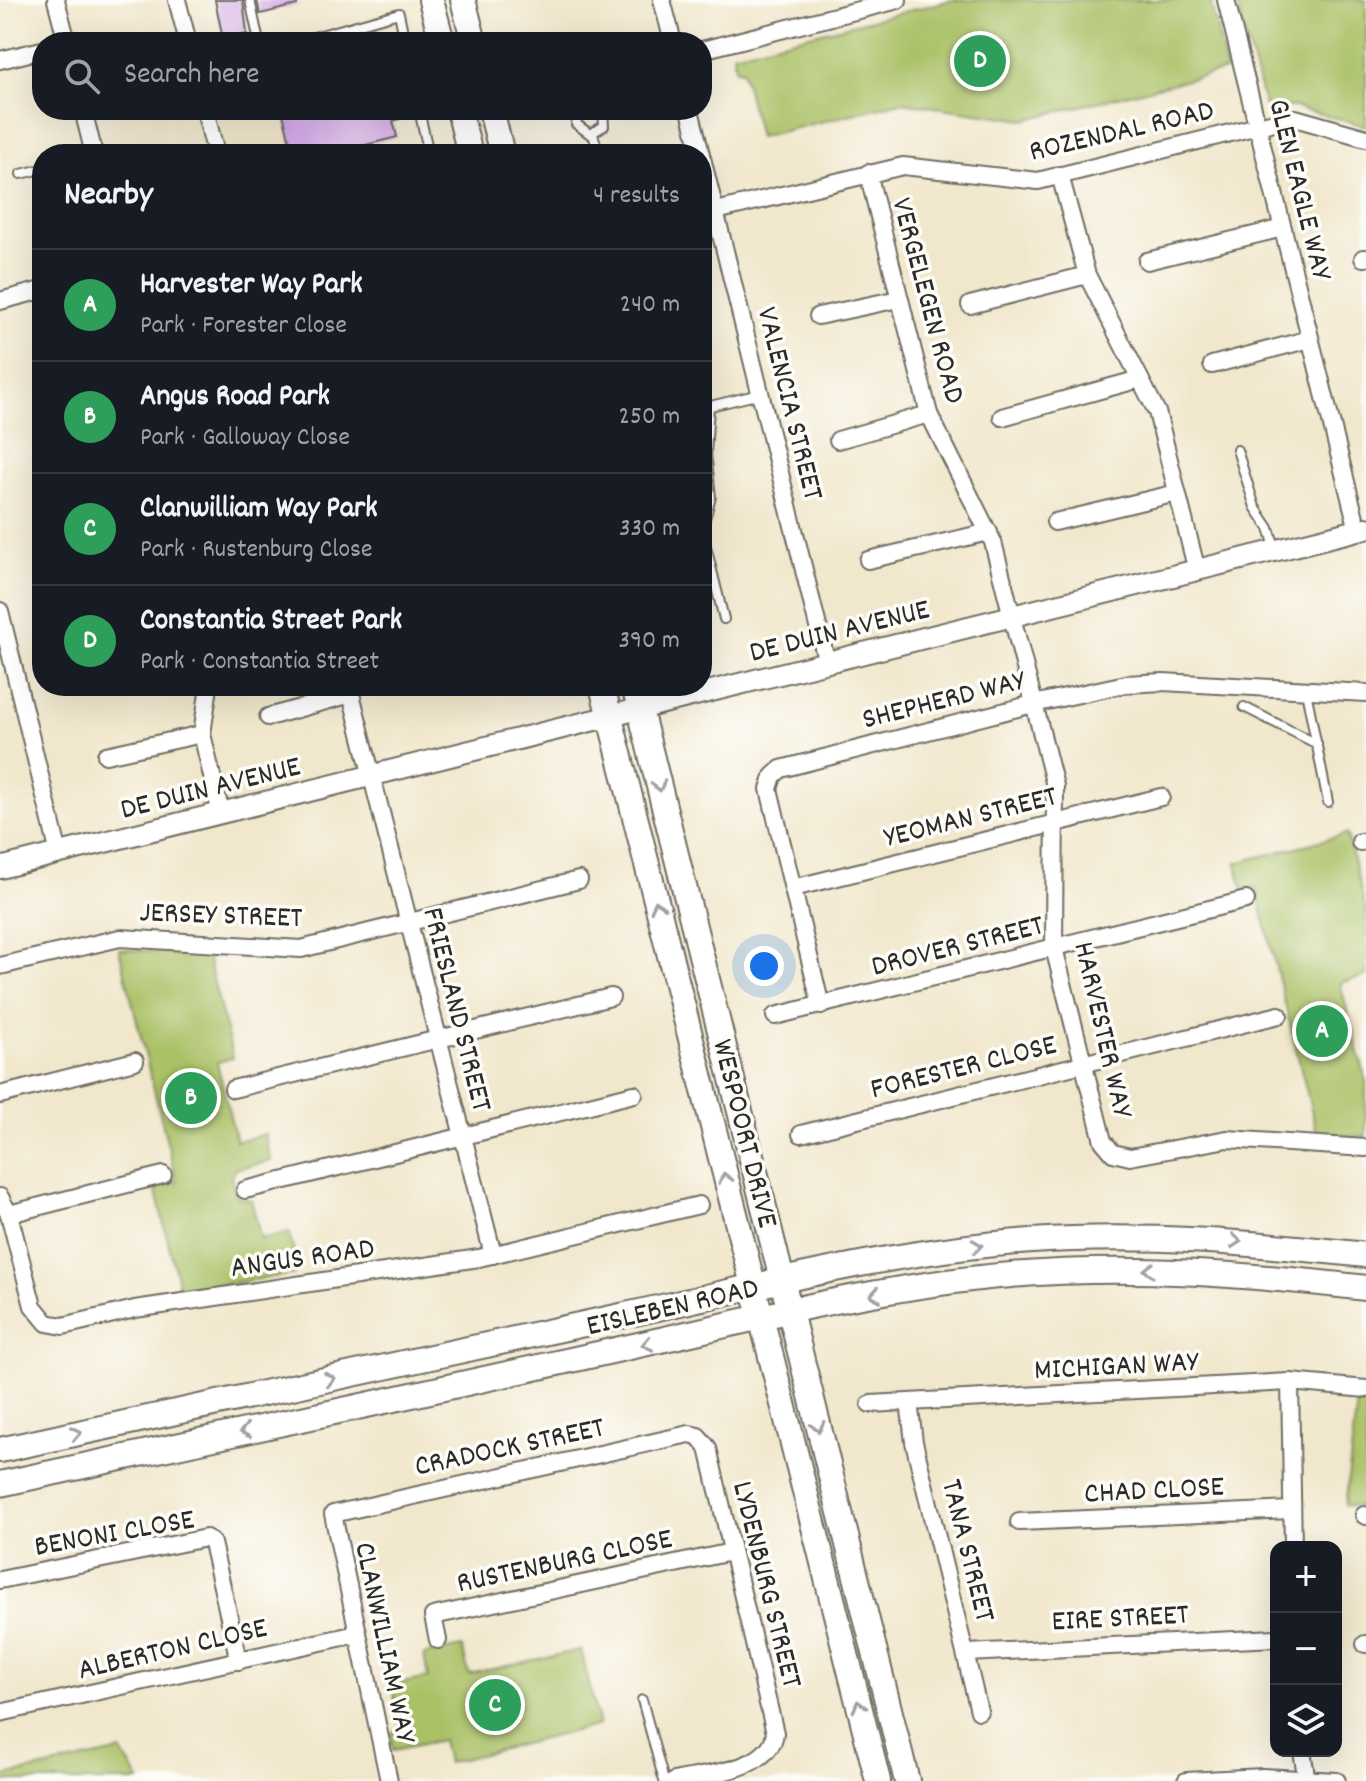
<!DOCTYPE html>
<meta charset="utf-8">
<style>
:root{--surface:#171b24;--page:#20242c;--text:#f1f3f6;--muted:#9ea1a6;--line:#363941;--accent:#0f766e}
body{margin:0;font-family:Dekko,sans-serif;background:var(--page);color:var(--text)}
.controls{position:absolute;right:24px;bottom:24px;display:grid;overflow:hidden;border-radius:16px;box-shadow:0 8px 32px #0002}
.controls button{width:72px;height:72px;display:grid;place-items:center;padding:0;border:0;border-bottom:2px solid var(--line);background:var(--surface);color:var(--text);font:40px sans-serif}
.you{position:absolute;left:764px;top:966px;width:28px;height:28px;margin:-20px;border:6px solid #fff;border-radius:50%;background:#1a73e8;box-shadow:0 0 0 12px #1a73e833}
.badge{display:grid;place-items:center;width:52px;height:52px;border-radius:50%;background:var(--accent);color:#fff;font-size:26px;font-weight:700}
.pin{position:absolute;translate:-50% -50%;border:4px solid #fff;box-shadow:0 2px 8px #0006}
.list{margin:0;padding:0;list-style:none}
h2{display:flex;justify-content:space-between;align-items:center;height:104px;margin:0;padding:0 32px;font-size:34px}
h2 small{font-size:26px;font-weight:400;color:var(--muted)}
.list li{display:grid;grid-template-columns:52px 1fr auto;gap:24px;align-items:center;box-sizing:border-box;height:112px;padding:0 32px;border-top:2px solid var(--line)}
.list b{display:block;font-size:30px;white-space:nowrap}
.list p{margin:0;font-size:26px;white-space:nowrap;color:var(--muted)}
.list em{font-size:26px;font-style:normal;color:var(--muted)}
.icon{flex:none;width:44px;height:44px;fill:none;stroke:currentColor;stroke-width:2;stroke-linecap:round;stroke-linejoin:round}
.map{position:relative;flex:none;width:1366px;height:1781px;overflow:hidden}
.search{position:absolute;background:var(--surface);box-shadow:0 8px 32px #0002;left:32px;top:32px;width:680px;height:88px;display:flex;align-items:center;gap:20px;box-sizing:border-box;padding:0 28px;border-radius:32px;color:var(--muted);font-size:30px}
.panel{position:absolute;background:var(--surface);box-shadow:0 8px 32px #0002;left:32px;top:144px;width:680px;height:552px;border-radius:32px}
.map>svg:first-child{display:block}
.green{fill:#aac166;stroke:#6a7648;stroke-width:2}
.building{fill:#d4a7eb}
.lines{fill:none;stroke-linecap:round;stroke-linejoin:round}
.service-casing{stroke:#706d63;stroke-width:12}
.minor-casing{stroke:#706d63;stroke-width:20}
.tertiary-casing{stroke:#706d63;stroke-width:24}
.secondary-casing{stroke:#706d63;stroke-width:28}
.service{stroke:#fff;stroke-width:8}
.minor{stroke:#fff;stroke-width:16}
.tertiary{stroke:#fff;stroke-width:20}
.secondary{stroke:#fff;stroke-width:24}
.oneway{stroke:#a0a0a0}
.labels{text-anchor:middle;stroke-width:7;stroke-linejoin:round;paint-order:stroke}
.street-label{font-size:30px;fill:#2b2b2b;stroke:#fdfcf7}
</style>
<div class="map">
<svg width="1366" height="1781" viewBox="0 0 1366 1781">
<rect width="100%" height="100%" fill="#fdfcf7"/>
<filter id="ink" filterUnits="userSpaceOnUse"><feTurbulence type="fractalNoise" baseFrequency=".0125" numOctaves="2"/><feDisplacementMap in="SourceGraphic" scale="16" xChannelSelector="R" yChannelSelector="G"/><feConvolveMatrix kernelMatrix="1 2 1 2 8 2 1 2 1" color-interpolation-filters="sRGB"/></filter>
<filter id="wash" filterUnits="userSpaceOnUse"><feTurbulence type="fractalNoise" baseFrequency=".006" numOctaves="4" result="noise"/><feDisplacementMap in="SourceGraphic" scale="32" xChannelSelector="R" yChannelSelector="G"/><feGaussianBlur stdDeviation="1.8" result="paint"/><feColorMatrix in="noise" values="0 0 0 0 0 0 0 0 0 0 0 0 0 0 0 0 0 1.4 0 .05"/><feComposite in="paint" operator="in"/></filter>
<g filter="url(#wash)">
<rect width="100%" height="100%" fill="#f1e7cc"/>
<g class="green">
<polygon points="952,0 1210,0 1227,70 1024,120 901,102 759,137 742,69 736,70 733,54"/>
<polygon points="1236,0 1366,0 1366,126 1293,107 1265,107"/>
<polygon points="1347,834 1366,910 1366,976 1340,983 1366,1079 1366,1137 1317,1133 1256,887 1243,890 1236,863"/>
<polygon points="119,949 207,956 233,1058 217,1062 236,1141 265,1134 271,1161 235,1169 231,1177 237,1197 251,1200 261,1239 289,1232 298,1270 294,1274 180,1291 155,1188 177,1182"/>
<polygon points="1357,1402 1366,1403 1366,1507 1345,1505"/>
<polygon points="462,1647 469,1674 581,1650 599,1725 447,1763 442,1740 393,1750 390,1735 400,1726 392,1685 428,1678 424,1655"/>
<polygon points="121,1751 140,1781 0,1781 0,1777"/>
</g>
<g id="blocks">
<g class="building">
<polygon points="215,0 243,0 247,34 223,39"/>
<polygon points="257,0 297,0 297,5 260,14"/>
<polygon points="282,110 412,110 413,115 393,121 397,137 330,154 293,154"/>
</g>
</g>
</g>
<g filter="url(#ink)">
<use href="#blocks" fill-opacity="0" stroke="#706d63" stroke-width="2"/>
<g class="lines">
<defs>
<g id="service">
<polyline points="250,0 259,42"/>
<polyline points="296,42 399,13 405,42"/>
<polyline points="419,110 429,154"/>
<polyline points="579,110 576,124 590,134 604,126 603,110"/>
<polyline points="593,134 599,154"/>
<polyline points="21,174 42,169"/>
<polyline points="709,407 706,453 711,497 702,530 724,619"/>
<polyline points="702,408 760,394"/>
<polyline points="1237,450 1255,507 1269,528 1276,550"/>
<polyline points="1306,691 1328,802"/>
<polyline points="1244,707 1317,744"/>
<polyline points="642,1700 664,1781"/>
</g>
<g id="minor">
<polyline points="56,0 67,42"/>
<polyline points="177,0 188,42"/>
<polyline points="662,0 673,42"/>
<polyline points="1226,0 1358,530"/>
<polyline points="702,50 898,0"/>
<polyline points="0,60 42,50"/>
<polyline points="83,110 94,154"/>
<polyline points="205,110 216,154"/>
<polyline points="690,110 701,154"/>
<polyline points="702,158 827,663"/>
<polyline points="868,173 929,414 993,542 1055,786 1054,948 1103,1141 1113,1153 1130,1157 1227,1139 1366,1148"/>
<polyline points="1060,175 1087,275 1157,412 1197,571"/>
<polyline points="716,211 903,166 1038,181 1286,119 1295,118 1366,138"/>
<polyline points="1363,258 1366,258"/>
<polyline points="1147,261 1283,228"/>
<polyline points="0,301 42,290"/>
<polyline points="970,305 1087,275"/>
<polyline points="818,316 899,299"/>
<polyline points="1212,365 1310,339"/>
<polyline points="1002,417 1140,379"/>
<polyline points="838,440 929,414"/>
<polyline points="1055,522 1177,493"/>
<polyline points="868,560 989,532"/>
<polyline points="0,611 59,854"/>
<polyline points="209,686 202,734 221,814"/>
<polyline points="349,686 493,1255"/>
<polyline points="268,717 351,694"/>
<polyline points="106,755 202,734"/>
<polyline points="1360,842 1366,841"/>
<polyline points="793,888 1161,797"/>
<polyline points="0,966 120,938 301,949 579,880"/>
<polyline points="821,1006 769,789 773,776 781,769 1033,704 1126,684 1163,682 1366,693"/>
<polyline points="775,1016 1246,900"/>
<polyline points="233,1089 611,997"/>
<polyline points="0,1095 135,1061"/>
<polyline points="801,1134 1279,1015"/>
<polyline points="245,1190 634,1094"/>
<polyline points="0,1197 9,1214 33,1306 47,1323 63,1326 135,1309 479,1258 699,1205"/>
<polyline points="9,1214 163,1175"/>
<polyline points="1290,1382 1293,1547"/>
<polyline points="909,1402 914,1442 979,1711"/>
<polyline points="870,1404 1290,1382 1366,1389"/>
<polyline points="1364,1515 1366,1516"/>
<polyline points="1019,1522 1292,1510"/>
<polyline points="0,1580 206,1538 212,1543 239,1661"/>
<polyline points="438,1640 433,1616 731,1552"/>
<polyline points="1365,1644 1366,1644"/>
<polyline points="967,1653 1276,1638"/>
<polyline points="0,1713 357,1634"/>
<polyline points="1302,1751 1307,1781"/>
<path d="M389,1781L333,1514L689,1434L698,1436L708,1448L775,1733C770,1771 705,1774 674,1781"/>
<polyline points="1186,1781 1263,1777 1337,1781"/>
</g>
<polyline id="tertiary" points="0,868 1366,528"/>
<g id="secondary">
<polyline points="431,0 442,42"/>
<polyline points="463,0 474,42"/>
<polyline points="459,110 470,154"/>
<polyline points="491,110 502,154"/>
<polyline points="602,686 878,1781"/>
<polyline points="634,686 907,1781"/>
<path d="M0,1450C207,1405 414,1360 621,1316C756,1287 893,1250 1032,1241C1145,1233 1254,1243 1366,1255"/>
<path d="M0,1484C202,1441 405,1397 607,1352C740,1323 875,1286 1011,1275C1134,1265 1244,1274 1366,1288"/>
</g>
</defs>
<use href="#service" class="service-casing"/>
<use href="#minor" class="minor-casing"/>
<use href="#tertiary" class="tertiary-casing"/>
<use href="#secondary" class="secondary-casing"/>
<use href="#service" class="service"/>
<use href="#minor" class="minor"/>
<use href="#tertiary" class="tertiary"/>
<use href="#secondary" class="secondary"/>
</g>
<defs><path id="oneway-chevron" d="M-2-3.5L2.5 0L-2 3.5" fill="none" stroke-width="1.6" stroke-linecap="round" stroke-linejoin="round" transform="scale(2)"/></defs>
<g class="oneway">
<use href="#oneway-chevron" transform="translate(659 786) rotate(76)"/>
<use href="#oneway-chevron" transform="translate(657 906) rotate(-104)"/>
<use href="#oneway-chevron" transform="translate(725 1178) rotate(-104)"/>
<use href="#oneway-chevron" transform="translate(1236 1241) rotate(5)"/>
<use href="#oneway-chevron" transform="translate(977 1246) rotate(-7)"/>
<use href="#oneway-chevron" transform="translate(1149 1270) rotate(-179)"/>
<use href="#oneway-chevron" transform="translate(875 1295) rotate(170)"/>
<use href="#oneway-chevron" transform="translate(647 1344) rotate(168)"/>
<use href="#oneway-chevron" transform="translate(330 1379) rotate(-12)"/>
<use href="#oneway-chevron" transform="translate(818 1427) rotate(76)"/>
<use href="#oneway-chevron" transform="translate(245 1431) rotate(168)"/>
<use href="#oneway-chevron" transform="translate(76 1433) rotate(-12)"/>
<use href="#oneway-chevron" transform="translate(859 1706) rotate(-105)"/>
</g>
</g>
<g class="labels">
<g class="street-label">
<text transform="translate(1121 129) rotate(-13)" y="10">ROZENDAL ROAD</text>
<text transform="translate(1302 189) rotate(76)" y="10">GLEN EAGLE WAY</text>
<text transform="translate(930 300) rotate(75)" y="10">VERGELEGEN ROAD</text>
<text transform="translate(792 403) rotate(76)" y="10">VALENCIA STREET</text>
<text transform="translate(839 629) rotate(-14)" y="10">DE DUIN AVENUE</text>
<text transform="translate(943 698) rotate(-14)" y="10">SHEPHERD WAY</text>
<text transform="translate(210 786) rotate(-14)" y="10">DE DUIN AVENUE</text>
<text transform="translate(970 815) rotate(-14)" y="10">YEOMAN STREET</text>
<text transform="translate(221 913) rotate(2)" y="10">JERSEY STREET</text>
<text transform="translate(957 944) rotate(-14)" y="10">DROVER STREET</text>
<text transform="translate(459 1009) rotate(76)" y="10">FRIESLAND STREET</text>
<text transform="translate(1105 1029) rotate(77)" y="10">HARVESTER WAY</text>
<text transform="translate(963 1065) rotate(-14)" y="10">FORESTER CLOSE</text>
<text transform="translate(747 1133) rotate(76)" y="10">WESPOORT DRIVE</text>
<text transform="translate(302 1256) rotate(-8)" y="10">ANGUS ROAD</text>
<text transform="translate(672 1305) rotate(-13)" y="10">EISLEBEN ROAD</text>
<text transform="translate(1116 1364) rotate(-3)" y="10">MICHIGAN WAY</text>
<text transform="translate(509 1445) rotate(-12)" y="10">CRADOCK STREET</text>
<text transform="translate(1154 1488) rotate(-3)" y="10">CHAD CLOSE</text>
<text transform="translate(114 1531) rotate(-10)" y="10">BENONI CLOSE</text>
<text transform="translate(970 1550) rotate(76)" y="10">TANA STREET</text>
<text transform="translate(564 1559) rotate(-12)" y="10">RUSTENBURG CLOSE</text>
<text transform="translate(769 1584) rotate(76)" y="10">LYDENBURG STREET</text>
<text transform="translate(1120 1616) rotate(-3)" y="10">EIRE STREET</text>
<text transform="translate(387 1642) rotate(78)" y="10">CLANWILLIAM WAY</text>
<text transform="translate(172 1647) rotate(-13)" y="10">ALBERTON CLOSE</text>
</g>
</g>
</svg>
<div class="controls">
<button>+</button>
<button>−</button>
<button><svg class="icon" aria-label="layers" viewBox="0 0 24 24"><path d="M12 4l9 5-9 5-9-5zM3 14l9 5 9-5"/></svg></button>
</div>
<div class="you"></div>
<div class="pin badge" style="left:1322px;top:1031px;background:#2e9e5b">A</div>
<div class="pin badge" style="left:191px;top:1098px;background:#2e9e5b">B</div>
<div class="pin badge" style="left:495px;top:1705px;background:#2e9e5b">C</div>
<div class="pin badge" style="left:980px;top:61px;background:#2e9e5b">D</div>
<div class="search"><svg class="icon" aria-label="search" viewBox="0 0 24 24"><circle cx="10" cy="10" r="6"/><path d="M15 15l6 6"/></svg>Search here</div>
<section class="panel">
<h2>Nearby<small>4 results</small></h2>
<ul class="list">
<li><span class="badge" style="background:#2e9e5b">A</span><div><b>Harvester Way Park</b><p>Park · Forester Close</p></div><em>240 m</em></li>
<li><span class="badge" style="background:#2e9e5b">B</span><div><b>Angus Road Park</b><p>Park · Galloway Close</p></div><em>250 m</em></li>
<li><span class="badge" style="background:#2e9e5b">C</span><div><b>Clanwilliam Way Park</b><p>Park · Rustenburg Close</p></div><em>330 m</em></li>
<li><span class="badge" style="background:#2e9e5b">D</span><div><b>Constantia Street Park</b><p>Park · Constantia Street</p></div><em>390 m</em></li>
</ul>
</section>
</div>
